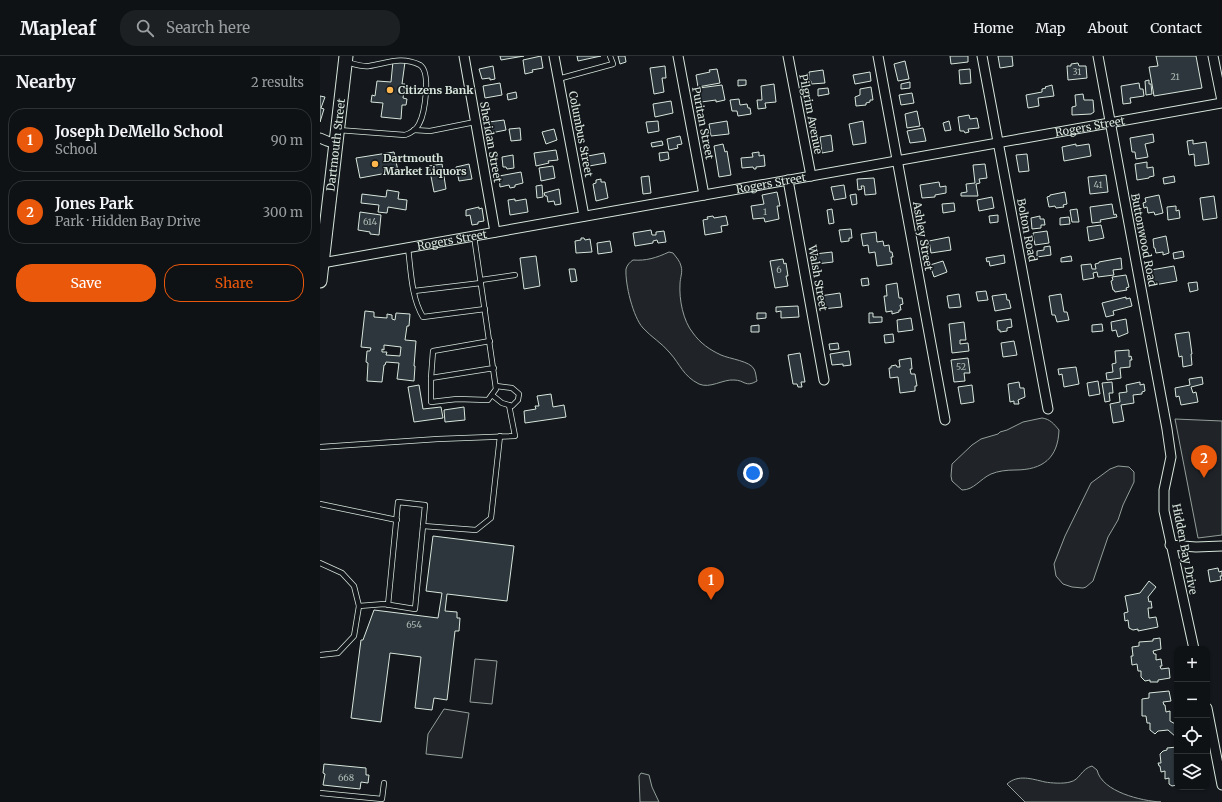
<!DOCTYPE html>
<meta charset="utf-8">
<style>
:root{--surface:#0f1215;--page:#1d2022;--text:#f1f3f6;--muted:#9b9ea0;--line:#2f3234;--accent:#ea580c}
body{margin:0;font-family:Merriweather,serif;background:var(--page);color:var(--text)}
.controls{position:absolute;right:12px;bottom:12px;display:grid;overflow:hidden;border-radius:8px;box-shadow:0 1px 3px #0004}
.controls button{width:36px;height:36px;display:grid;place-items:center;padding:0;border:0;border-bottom:1px solid var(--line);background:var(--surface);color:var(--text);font:20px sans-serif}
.you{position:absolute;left:433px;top:417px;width:14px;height:14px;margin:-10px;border:3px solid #fff;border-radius:50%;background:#1a73e8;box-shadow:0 0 0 6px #1a73e833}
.badge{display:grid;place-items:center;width:26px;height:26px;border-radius:50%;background:var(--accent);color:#fff;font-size:13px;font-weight:700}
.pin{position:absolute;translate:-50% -33px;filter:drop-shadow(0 1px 2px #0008)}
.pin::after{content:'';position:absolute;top:21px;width:14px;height:12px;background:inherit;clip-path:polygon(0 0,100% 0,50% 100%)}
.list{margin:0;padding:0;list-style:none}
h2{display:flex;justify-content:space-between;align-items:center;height:52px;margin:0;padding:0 16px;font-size:17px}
h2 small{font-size:13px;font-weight:400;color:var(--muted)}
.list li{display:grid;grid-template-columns:26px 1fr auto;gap:12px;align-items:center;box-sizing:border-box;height:64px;margin:0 8px 8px;padding:0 8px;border:1px solid var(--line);border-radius:16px}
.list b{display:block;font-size:15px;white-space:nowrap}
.list p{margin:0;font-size:13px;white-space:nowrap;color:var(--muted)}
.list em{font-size:13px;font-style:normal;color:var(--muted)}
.actions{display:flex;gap:8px;padding:12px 16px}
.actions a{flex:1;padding:9px 0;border:1px solid var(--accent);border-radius:16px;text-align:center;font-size:14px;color:var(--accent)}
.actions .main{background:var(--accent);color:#fff}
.icon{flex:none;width:22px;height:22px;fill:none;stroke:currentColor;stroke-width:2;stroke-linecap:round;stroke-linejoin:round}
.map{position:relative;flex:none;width:902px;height:746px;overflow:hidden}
header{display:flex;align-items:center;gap:24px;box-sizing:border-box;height:56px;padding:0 20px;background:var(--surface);border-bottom:1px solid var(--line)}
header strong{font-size:19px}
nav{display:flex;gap:22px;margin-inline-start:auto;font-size:14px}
.search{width:280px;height:36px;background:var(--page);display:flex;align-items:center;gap:10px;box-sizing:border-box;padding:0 14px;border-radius:16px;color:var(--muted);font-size:15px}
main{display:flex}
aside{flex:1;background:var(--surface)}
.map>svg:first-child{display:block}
.green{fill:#202428;stroke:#939e99}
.building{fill:#2c363c;stroke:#d8e6dc;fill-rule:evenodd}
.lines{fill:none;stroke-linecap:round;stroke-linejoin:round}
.lane-casing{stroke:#d8e6dc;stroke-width:6}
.street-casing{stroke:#d8e6dc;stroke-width:11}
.secondary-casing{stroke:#d8e6dc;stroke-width:15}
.lane{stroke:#14181c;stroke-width:4.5}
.street{stroke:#14181c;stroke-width:9}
.secondary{stroke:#14181c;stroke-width:13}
.poi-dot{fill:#ffb74d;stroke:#14181c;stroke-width:1.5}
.labels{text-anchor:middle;stroke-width:3;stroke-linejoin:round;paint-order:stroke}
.number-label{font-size:9px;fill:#adbab4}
.poi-label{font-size:11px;font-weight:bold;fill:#d8e6dc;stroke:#14181c;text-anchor:start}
.street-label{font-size:11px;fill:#d8e6dc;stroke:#14181c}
</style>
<header>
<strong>Mapleaf</strong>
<div class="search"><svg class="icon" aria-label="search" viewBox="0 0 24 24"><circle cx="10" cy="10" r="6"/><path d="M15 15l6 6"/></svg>Search here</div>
<nav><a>Home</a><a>Map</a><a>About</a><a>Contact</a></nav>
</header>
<main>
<aside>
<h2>Nearby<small>2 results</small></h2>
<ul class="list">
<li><span class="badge">1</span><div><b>Joseph DeMello School</b><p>School</p></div><em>90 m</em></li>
<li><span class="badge">2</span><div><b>Jones Park</b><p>Park · Hidden Bay Drive</p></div><em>300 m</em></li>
</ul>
<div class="actions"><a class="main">Save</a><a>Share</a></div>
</aside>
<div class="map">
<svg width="902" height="746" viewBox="0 0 902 746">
<rect width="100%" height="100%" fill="#14181c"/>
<g class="green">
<path d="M349,196L353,197C356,201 360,205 361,210C363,216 360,222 360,228C359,243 363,265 373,277C380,287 390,294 401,299C410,303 430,305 434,313C436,316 436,322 437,325C425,332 425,324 414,324C403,323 390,333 379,328C363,320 360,308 350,297C342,287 331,281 323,272C313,261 305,228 306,213C307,209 310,206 313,204C326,205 336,202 349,196Z"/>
<path d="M722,362C730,363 734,368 739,374C738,402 723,414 695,414C687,414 678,415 671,418C660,423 654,434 642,434L632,425L631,420L632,408L652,389L661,383L678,378L680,376L687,374L703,366Z"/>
<polygon points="855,363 902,365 902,479 878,482"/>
<polygon points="798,410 809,411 814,416 814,426 803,449 798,464 788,481 773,525 766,531 763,532 752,531 743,528 736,520 734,508 745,480 771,427 790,413"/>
<polygon points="155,603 177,605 172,648 150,646"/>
<polygon points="124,653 149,657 142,702 106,698 108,678"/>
<path d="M772,710L777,714C782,736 822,745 841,746H705L687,728C698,718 712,723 725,726C731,727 743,728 750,726C760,724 761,713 772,710Z"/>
<polygon points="321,717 329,719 332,731 339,746 320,746 319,720"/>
</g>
<g class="building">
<polygon points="180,0 204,0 181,4"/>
<polygon points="221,0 223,12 212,14 213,16 205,18 203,4"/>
<polygon points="257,0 281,0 258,5"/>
<polygon points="298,0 305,0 306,6 300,8"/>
<polygon points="630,0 648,0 648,6 631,8"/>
<polygon points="678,0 692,0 693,10 680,12"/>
<polygon points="836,0 876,0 882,32 834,40 829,11 838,10"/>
<polygon points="73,5 85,6 82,28 85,28 83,42 87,43 86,49 82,49 81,63 61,61 63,47 51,46 52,39 55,40 57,25 71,26"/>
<polygon points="585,5 589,23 578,25 574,8"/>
<polygon points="758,7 759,10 766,10 767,22 748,24 747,10 751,10 751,8"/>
<polygon points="173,10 175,23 170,24 170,22 162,23 159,13"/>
<polygon points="345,10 346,22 342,22 344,36 334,38 330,12"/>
<polygon points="397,13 400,27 378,31 376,19 390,16 389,14"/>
<polygon points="650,13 651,27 640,28 639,14"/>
<polygon points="503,14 505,27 491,28 491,25 489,25 489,16"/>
<polygon points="550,16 551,25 535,28 533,19"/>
<polygon points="418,24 426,24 426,29 418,30"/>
<polygon points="829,24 829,28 831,28 832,38 826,39 825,25"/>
<polygon points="590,26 590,32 581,33 581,28"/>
<polygon points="180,27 182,39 165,42 163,30"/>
<polygon points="819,27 820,33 823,33 824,40 810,42 811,47 803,48 801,30"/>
<polygon points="454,28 456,46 445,47 446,52 438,53 437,44 442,44 441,30"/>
<polygon points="402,29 405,44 396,46 396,44 381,46 379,32"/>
<polygon points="732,29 734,40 718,42 719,50 708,52 706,39 722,36 722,33 726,32 725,31"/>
<polygon points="551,31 553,44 550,44 550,46 546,47 546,49 536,50 535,41 540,39 540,33"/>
<polygon points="508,32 509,38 498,40 498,33"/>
<polygon points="196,36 197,42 188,44 187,38"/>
<polygon points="592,37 594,47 581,49 579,39"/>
<polygon points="763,38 764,44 773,44 774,56 771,58 752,59 752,51 756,50 755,39"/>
<polygon points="0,40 5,41 1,52 4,53 0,66"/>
<polygon points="419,43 420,49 427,48 428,52 430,52 431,58 418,60 417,55 412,55 410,44"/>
<polygon points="351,45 353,57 335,61 333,48"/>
<polygon points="597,55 600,70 587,72 585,58"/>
<polygon points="649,59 650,63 657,62 659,72 648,73 649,76 645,77 644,75 640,75 638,61"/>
<polygon points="184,64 186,74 171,77 169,66"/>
<polygon points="338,65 339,75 328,77 326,66"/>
<polygon points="407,65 409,78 391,80 389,68"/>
<polygon points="543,65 546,87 533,89 529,68"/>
<polygon points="629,65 631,74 625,75 623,67"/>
<polygon points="200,72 201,84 191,85 189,73"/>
<polygon points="603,72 606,85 590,87 587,75"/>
<polygon points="234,73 237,84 226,88 222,76"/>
<polygon points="833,78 834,86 825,88 828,101 816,103 815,96 812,96 810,82"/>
<polygon points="511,79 513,95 502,97 500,81"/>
<polygon points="360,80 362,88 357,89 358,92 349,94 347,83"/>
<polygon points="873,84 873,88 886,86 889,108 875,110 874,98 869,99 867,85"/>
<polygon points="342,85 343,89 332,91 331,87"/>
<polygon points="403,88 405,96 407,95 411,119 399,121 394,90"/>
<polygon points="756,88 756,90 769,88 771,100 744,105 742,91"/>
<polygon points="236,94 238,104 228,105 229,107 216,110 214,97"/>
<polygon points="74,96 78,115 40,122 36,102"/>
<polygon points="348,96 349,103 340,105 339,97"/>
<polygon points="439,96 439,100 444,99 445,110 436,111 436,113 434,113 433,111 422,112 421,102 433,101 432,97"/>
<polygon points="284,97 286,107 269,110 268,100"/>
<polygon points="707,98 709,115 699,116 696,99"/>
<polygon points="193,99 194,112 187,113 186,111 183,111 182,101"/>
<polygon points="827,106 827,112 833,111 834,120 829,121 829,122 817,124 815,108"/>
<polygon points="122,108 126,133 114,136 109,110"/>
<polygon points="149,108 152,123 139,125 136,111"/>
<polygon points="665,108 667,122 659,123 660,127 656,128 658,140 641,140 641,137 647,136 646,128 655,127 653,109"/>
<polygon points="233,110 235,122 221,125 219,112"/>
<polygon points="201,116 203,127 195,129 195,131 190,132 189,129 180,131 179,120"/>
<polygon points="786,119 788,136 770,138 768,121"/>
<polygon points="329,120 331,137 323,138 321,121"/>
<polygon points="854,120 855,126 844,128 843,122"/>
<polygon points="554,122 556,138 545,139 544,130 541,130 542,133 538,134 537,123"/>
<polygon points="281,123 281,126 285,126 288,142 276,145 273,128 276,127 276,124"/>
<polygon points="619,126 620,131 626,130 626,137 615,139 615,141 602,142 600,129"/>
<polygon points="222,129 223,141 217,142 216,130"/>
<polygon points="524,129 526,142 514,144 511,131"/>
<polygon points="239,133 241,148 235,149 234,145 228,146 227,140 225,140 224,137"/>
<polygon points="67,134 79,136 78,143 87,144 86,154 68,151 67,157 58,156 59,149 41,147 42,138 66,141"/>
<polygon points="457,136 460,150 457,150 459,163 445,166 444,162 433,163 431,150 444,148 442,139"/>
<polygon points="745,136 747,148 743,149 744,151 736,152 735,150 729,151 727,141 730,140 730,139"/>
<polygon points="536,138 537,148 532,149 530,139"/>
<polygon points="839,139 843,157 835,159 834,156 828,157 827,151 824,152 823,147 826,146 825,142"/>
<polygon points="894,140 897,162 883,164 880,142"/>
<polygon points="672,141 674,152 659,155 657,144"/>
<polygon points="195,143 195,145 206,143 208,156 190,159 188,144"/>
<polygon points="634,147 635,155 623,157 622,148"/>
<polygon points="792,148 794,159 796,158 797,161 780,164 781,166 772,167 770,151"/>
<polygon points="856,150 856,155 859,154 860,162 848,164 847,151"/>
<polygon points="159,151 159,153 162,152 164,165 158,166 158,168 152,169 150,159 146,160 146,154"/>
<polygon points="512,153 514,167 509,168 507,154"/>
<polygon points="757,153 759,166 752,166 750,154"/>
<polygon points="40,156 61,159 59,179 50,178 50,176 38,174"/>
<polygon points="678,159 678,166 670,167 669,160"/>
<polygon points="393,160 394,162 406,160 408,169 401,170 402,176 385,179 383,164 388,163 387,161"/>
<polygon points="720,160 720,163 724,163 725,169 721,169 721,172 712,173 711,162"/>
<polygon points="749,161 750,168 740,169 740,162"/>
<polygon points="781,169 784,182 769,185 767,171"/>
<polygon points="531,173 532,182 529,182 529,185 521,186 519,174"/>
<polygon points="331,174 332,179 336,179 336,176 344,175 346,186 338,187 337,184 333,185 333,187 315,190 313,177"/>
<polygon points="727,175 729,187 715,189 713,177"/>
<polygon points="556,176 557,186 563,185 564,190 569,189 570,196 572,196 573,201 571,201 572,208 557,210 555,196 549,197 548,189 543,190 541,178"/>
<polygon points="846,180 849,197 843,199 843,196 836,197 835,192 834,192 833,183"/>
<polygon points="629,181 631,194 611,197 609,185"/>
<polygon points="261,182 264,182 265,184 270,183 272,196 256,197 255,185 261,184"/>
<polygon points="290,185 292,196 278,198 277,187"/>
<polygon points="730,190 731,199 717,201 717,195 724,194 724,191"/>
<polygon points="863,195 864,201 854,203 853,197"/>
<polygon points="512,196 513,206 496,208 495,198"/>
<polygon points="684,199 685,207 670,210 669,205 667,206 666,202"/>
<polygon points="216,200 220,230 204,233 200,202"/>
<polygon points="751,200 752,205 741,206 741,202"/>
<polygon points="801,202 802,213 793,214 794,219 778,221 777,216 773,217 774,222 763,224 761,209 771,208 772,213 776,213 775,208 779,207 779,206"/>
<polygon points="463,203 464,208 466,207 468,220 466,220 468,230 455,232 450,205"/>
<polygon points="623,205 627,216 614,221 610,209"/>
<polygon points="854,210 857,225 834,229 831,214"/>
<polygon points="249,213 255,213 257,225 251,226"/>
<polygon points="806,219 809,231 806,232 807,234 795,236 794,234 793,234 791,225 793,224 792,221"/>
<polygon points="548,222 549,229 542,230 541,223"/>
<polygon points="877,226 878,234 870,236 868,227"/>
<polygon points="577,227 579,242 582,242 583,248 580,249 581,254 579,254 579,256 572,258 572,255 566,256 564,240 567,240 566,229"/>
<polygon points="666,235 668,244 658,245 656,236"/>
<polygon points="520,237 522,251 502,253 500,240"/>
<polygon points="639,238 641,251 629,252 627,240"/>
<polygon points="686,238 687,244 689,244 691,252 675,255 672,240"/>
<polygon points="741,238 744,256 747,256 749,264 737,266 735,259 732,259 729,240"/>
<polygon points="806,241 806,243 810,242 812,250 793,255 794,259 786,261 782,247"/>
<polygon points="478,250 479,261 461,262 461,255 456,256 456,251"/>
<path d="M45,255L54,256V261L67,262V258L72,259V263L75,264L76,257L90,258L89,270H87L85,284L96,285L94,310H95L94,325L77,323L79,307L66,306L65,309H64L62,326L47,325L48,307L46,306L47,295H50L51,292L41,291ZM64,289L81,291L80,300L66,299L67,296H62V293L64,294Z"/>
<polygon points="437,257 446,257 446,262 437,263"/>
<polygon points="549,257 553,257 553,261 562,261 562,266 549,267"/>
<polygon points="591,262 593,274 578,276 577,264"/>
<polygon points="691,263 692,271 687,272 687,275 680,276 680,274 678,274 677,265"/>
<polygon points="806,263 808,277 798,281 796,274 792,275 791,266"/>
<polygon points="644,266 646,284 640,284 640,288 648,287 649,295 632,297 629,268"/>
<polygon points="782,268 783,275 772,276 772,269"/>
<polygon points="439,269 439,276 431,276 431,270"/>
<polygon points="869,276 872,298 871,298 872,309 863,311 862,300 859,301 855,278"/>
<polygon points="573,278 574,286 565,287 564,279"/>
<polygon points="694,285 697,299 683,301 681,287"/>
<polygon points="518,287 519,293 510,294 509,288"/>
<polygon points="809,294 809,301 811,300 812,304 810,304 810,311 800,312 801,322 787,324 786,317 793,316 792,308 796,307 795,295"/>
<polygon points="529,295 531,309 523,310 523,308 512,309 510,298"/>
<polygon points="480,297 485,326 481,326 482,331 478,331 477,328 473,328 468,299"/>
<polygon points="591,302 592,313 590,313 591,318 595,318 597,330 595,330 595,335 580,337 578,321 570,322 569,312 571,312 571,310 576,309 577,311 580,311 579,304"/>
<polygon points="648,302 650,317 644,317 645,325 634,326 631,304"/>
<polygon points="756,311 759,328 744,331 742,318 739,319 738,313"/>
<polygon points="882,321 883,328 871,331 873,337 876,336 878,346 861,349 859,340 856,341 855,332 870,329 869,323"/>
<polygon points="778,325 780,338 769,340 767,327"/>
<polygon points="699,326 700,332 704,332 705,341 698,344 699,348 694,348 694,345 690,346 688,328"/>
<polygon points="792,326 793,337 789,337 790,345 785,346 782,327"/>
<polygon points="820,326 820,329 824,328 825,335 822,336 822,338 813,339 814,347 801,349 804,365 793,367 790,348 800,346 799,337 807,336 806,329"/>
<polygon points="99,329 103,353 121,351 123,362 94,366 88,331"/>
<polygon points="652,329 654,346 641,348 638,331"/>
<polygon points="231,338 233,351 244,349 246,361 205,367 204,355 216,353 215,350 219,350 217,340"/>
<polygon points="144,351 145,364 125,366 124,354"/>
<polygon points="113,480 194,490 187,545 127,538 125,555 137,556 137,562 140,562 139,575 135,575 127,644 114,642 112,654 95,652 101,601 70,597 61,666 31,662 41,584 43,584 54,554 118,562 122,537 106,535"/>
<polygon points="898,512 899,516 902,515 902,520 900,520 901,524 890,526 888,514"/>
<polygon points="829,525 836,531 828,541 829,546 831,545 832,552 828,552 829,562 836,561 838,571 818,575 818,573 813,574 809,572 808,564 805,565 804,557 808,556 805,540 820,537"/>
<polygon points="840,582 841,593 833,595 834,598 836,598 836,604 841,603 842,610 840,610 841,613 849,612 850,622 838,624 838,626 830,626 830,624 825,625 821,621 821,615 818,615 817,608 812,609 811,600 813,600 812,591 819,590 819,586 833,585 833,583"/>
<polygon points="849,635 851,645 843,646 844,649 845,649 846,656 850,655 850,665 857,669 856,681 848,674 838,675 835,678 830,674 830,667 827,667 826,660 822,660 822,643 829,642 829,637"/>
<polygon points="857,691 857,729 852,730 849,728 849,722 845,723 845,715 841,716 840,710 839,710 838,707 841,707 840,698 843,695 847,694 847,692"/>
<polygon points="4,708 46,712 46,719 49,719 48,727 41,726 40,733 3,729 5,718 3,717"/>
</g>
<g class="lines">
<defs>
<g id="lane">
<polyline points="238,23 293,8 290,0"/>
<path d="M18,74L85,79C91,77 96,74 99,68C105,57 111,16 100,9C81,0 68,7 49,10C42,11 34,8 27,6"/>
<polyline points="94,74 110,75 155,66"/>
<polyline points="154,180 176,333 168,344 137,343 111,346 111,322 174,312"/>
<path d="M88,192C91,214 91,241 103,261L165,253"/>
<polyline points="161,224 195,219"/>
<polyline points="94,235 161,227"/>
<polyline points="111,322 113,295 170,285"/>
<polyline points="172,339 182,347 192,350 198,344 199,338 192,332 176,330"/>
<polyline points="0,391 118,383 195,380 189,349"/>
<polyline points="0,448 77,464"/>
<polyline points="103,470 156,474 171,462 180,380"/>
<polyline points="0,507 22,517 34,530 39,550 34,580 18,597 0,599"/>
<polyline points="39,550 64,548 95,553 105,449 78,446 68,549"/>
<polyline points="0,737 62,743 64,727"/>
</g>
<g id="street">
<polyline points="144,0 175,176"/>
<polyline points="234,0 264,160"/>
<polyline points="358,0 384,139"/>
<polyline points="468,0 491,120"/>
<polyline points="558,0 625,364"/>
<polyline points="662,0 728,353"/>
<polyline points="778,0 847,373 851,401 844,434 844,455 874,593"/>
<polyline points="893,0 902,45"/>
<polyline points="0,82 7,85 16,88"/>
<polyline points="468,124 504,324"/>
<path id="s1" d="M2,207L902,47"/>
<polyline points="850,489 876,491 902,490"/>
<polyline points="887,652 902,729"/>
</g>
<g id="secondary">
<path id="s2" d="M0,225L26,0"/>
</g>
</defs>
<use href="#lane" class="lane-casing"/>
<use href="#street" class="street-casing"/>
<use href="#secondary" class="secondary-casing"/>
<use href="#lane" class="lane"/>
<use href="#street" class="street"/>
<use href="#secondary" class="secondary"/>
</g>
<g class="poi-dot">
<circle cx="70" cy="34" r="4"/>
<circle cx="55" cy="108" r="4"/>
</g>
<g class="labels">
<g class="number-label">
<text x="757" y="19">31</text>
<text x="855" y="24">21</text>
<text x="778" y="132">41</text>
<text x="445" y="159">1</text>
<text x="50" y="169">614</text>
<text x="459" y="217">6</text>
<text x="641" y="314">52</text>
<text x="94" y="572">654</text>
<text x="26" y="725">668</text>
</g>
<g class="poi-label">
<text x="78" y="38">Citizens Bank</text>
<text x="63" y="106">Dartmouth<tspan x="63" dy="13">Market Liquors</tspan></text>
</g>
<g class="street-label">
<text transform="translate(491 58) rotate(79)" y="4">Pilgrim Avenue</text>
<text transform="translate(383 67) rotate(79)" y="4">Puritan Street</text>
<text dy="4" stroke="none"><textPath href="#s1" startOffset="780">Rogers Street</textPath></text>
<text transform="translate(261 78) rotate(79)" y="4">Columbus Street</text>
<text transform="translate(171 86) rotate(80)" y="4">Sheridan Street</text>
<text dy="4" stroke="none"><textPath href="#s2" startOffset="137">Dartmouth Street</textPath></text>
<text dy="4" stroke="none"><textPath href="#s1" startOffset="456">Rogers Street</textPath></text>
<text transform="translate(707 174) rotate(79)" y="4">Bolton Road</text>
<text transform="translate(603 180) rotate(80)" y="4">Ashley Street</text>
<text dy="4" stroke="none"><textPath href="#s1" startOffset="132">Rogers Street</textPath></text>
<text transform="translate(824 184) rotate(79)" y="4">Buttonwood Road</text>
<text transform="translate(498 222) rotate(80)" y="4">Walsh Street</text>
<text transform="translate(865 493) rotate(79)" y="4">Hidden Bay Drive</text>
</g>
</g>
</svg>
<div class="controls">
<button>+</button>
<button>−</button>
<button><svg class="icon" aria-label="locate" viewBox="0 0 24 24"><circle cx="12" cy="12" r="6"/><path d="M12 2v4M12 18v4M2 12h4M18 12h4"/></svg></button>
<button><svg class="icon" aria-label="layers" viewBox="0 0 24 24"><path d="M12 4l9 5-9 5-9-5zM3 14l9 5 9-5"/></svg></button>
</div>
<div class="you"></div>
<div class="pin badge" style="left:391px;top:544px">1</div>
<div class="pin badge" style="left:884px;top:422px">2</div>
</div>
</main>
